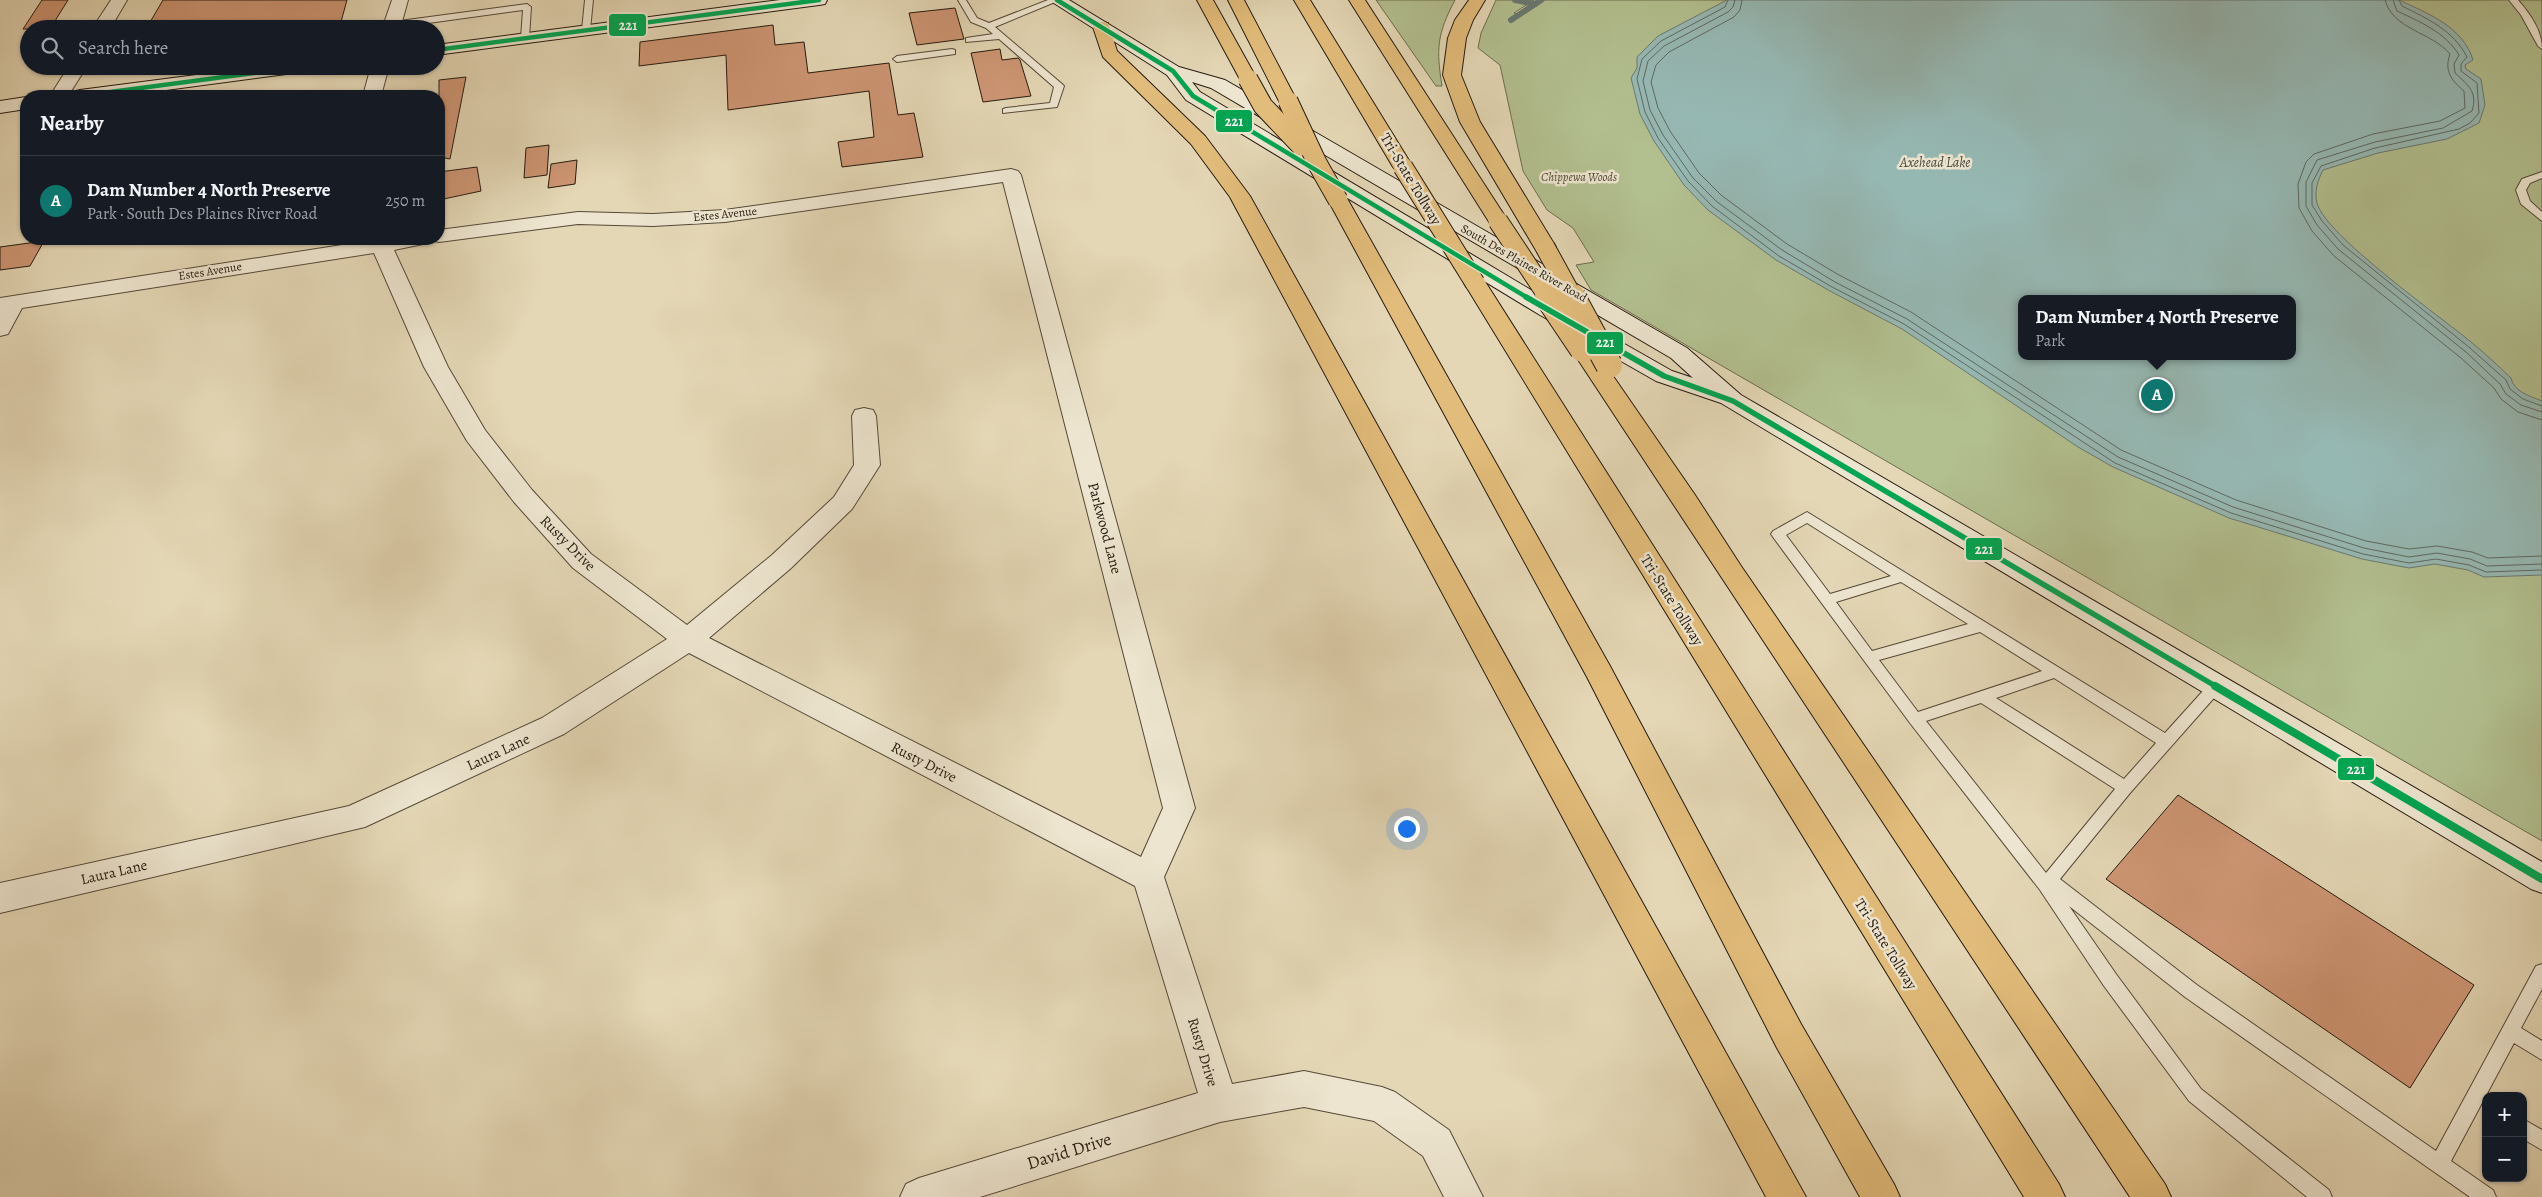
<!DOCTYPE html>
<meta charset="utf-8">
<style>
:root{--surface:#171b24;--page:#242831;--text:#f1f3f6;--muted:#9ea1a6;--line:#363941;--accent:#0f766e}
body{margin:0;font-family:Alegreya,serif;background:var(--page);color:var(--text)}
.controls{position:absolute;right:15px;bottom:15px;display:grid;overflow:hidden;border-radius:10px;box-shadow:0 1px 4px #0004}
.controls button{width:45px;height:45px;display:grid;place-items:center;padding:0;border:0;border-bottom:1px solid var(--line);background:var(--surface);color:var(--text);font:25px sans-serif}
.you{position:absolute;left:1406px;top:828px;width:18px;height:18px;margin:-12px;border:4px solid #fff;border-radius:50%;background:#1a73e8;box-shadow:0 0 0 8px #1a73e833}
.badge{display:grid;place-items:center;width:32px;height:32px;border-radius:50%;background:var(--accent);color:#fff;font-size:16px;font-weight:700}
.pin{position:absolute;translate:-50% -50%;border:2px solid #fff;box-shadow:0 1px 5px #0006}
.popup{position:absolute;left:2018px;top:295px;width:278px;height:65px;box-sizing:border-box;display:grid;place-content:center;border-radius:10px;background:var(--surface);filter:drop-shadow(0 1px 4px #0005);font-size:16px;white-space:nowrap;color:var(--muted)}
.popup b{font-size:19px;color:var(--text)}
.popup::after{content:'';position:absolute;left:50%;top:100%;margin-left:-10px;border:10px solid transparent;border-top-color:var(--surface)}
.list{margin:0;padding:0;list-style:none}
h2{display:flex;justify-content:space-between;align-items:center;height:65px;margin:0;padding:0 20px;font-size:21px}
h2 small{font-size:16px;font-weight:400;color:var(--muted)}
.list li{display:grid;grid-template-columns:32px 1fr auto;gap:15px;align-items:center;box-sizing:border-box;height:90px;padding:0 20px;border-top:1px solid var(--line)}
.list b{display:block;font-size:19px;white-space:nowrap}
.list p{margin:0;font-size:16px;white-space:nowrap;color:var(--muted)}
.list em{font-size:16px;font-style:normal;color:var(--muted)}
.icon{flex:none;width:28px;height:28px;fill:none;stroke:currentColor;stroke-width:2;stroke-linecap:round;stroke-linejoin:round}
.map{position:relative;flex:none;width:2542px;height:1197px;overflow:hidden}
.search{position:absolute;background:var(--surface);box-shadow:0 1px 4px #0004;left:20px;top:20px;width:425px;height:55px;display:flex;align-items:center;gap:12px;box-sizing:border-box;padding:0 18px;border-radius:28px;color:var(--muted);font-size:19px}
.panel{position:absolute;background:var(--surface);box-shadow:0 1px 4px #0004;left:20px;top:90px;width:425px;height:155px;border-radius:20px}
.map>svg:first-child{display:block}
.green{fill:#b2bf8f;stroke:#6c6c4f;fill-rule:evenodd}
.water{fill:#96b8b3;stroke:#697971;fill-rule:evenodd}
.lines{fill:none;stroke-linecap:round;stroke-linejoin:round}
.shore{stroke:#5e6961;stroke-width:1}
.stream{stroke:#697971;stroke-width:6}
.building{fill:#ce9674;stroke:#251a0f}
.service-casing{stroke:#554938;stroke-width:2}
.minor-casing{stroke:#554938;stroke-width:2}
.secondary-casing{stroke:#251a0f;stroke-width:2}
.motorway-casing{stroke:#251a0f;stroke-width:2}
.service{fill:#ede5cf;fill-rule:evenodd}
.minor{fill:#ede5cf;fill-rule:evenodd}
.secondary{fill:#ede5cf;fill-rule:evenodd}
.motorway{fill:#e2bc7a;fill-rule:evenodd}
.motorway-bridge-far1-casing{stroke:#251a0f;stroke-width:21;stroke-linecap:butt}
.motorway-bridge-casing{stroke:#251a0f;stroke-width:28;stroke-linecap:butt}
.motorway-bridge-far1{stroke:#e2bc7a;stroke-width:19}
.motorway-bridge{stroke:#e2bc7a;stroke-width:26}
.bus-1-far2-casing{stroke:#ede5cf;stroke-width:7}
.bus-1-far1-casing{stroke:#ede5cf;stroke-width:9}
.bus-1-casing{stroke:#ede5cf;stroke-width:11}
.bus-1-far2{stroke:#00a651;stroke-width:4.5}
.bus-1-far1{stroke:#00a651;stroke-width:5.5}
.bus-1{stroke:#00a651;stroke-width:8}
.labels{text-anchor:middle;stroke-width:5;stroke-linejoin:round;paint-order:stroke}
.far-park-label{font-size:12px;font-style:italic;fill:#4f4c35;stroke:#ede5cf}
.far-street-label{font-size:12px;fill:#251a0f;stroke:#ede5cf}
.far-water-label{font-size:14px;font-style:italic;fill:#474940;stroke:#ede5cf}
.street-label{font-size:15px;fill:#251a0f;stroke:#ede5cf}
.near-street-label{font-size:18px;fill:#251a0f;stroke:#ede5cf}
.line-badge{stroke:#ede5cf;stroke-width:2}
.badge-label{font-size:14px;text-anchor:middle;font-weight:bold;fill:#fff}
</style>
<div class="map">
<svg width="2542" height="1197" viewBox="0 0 2542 1197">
<rect width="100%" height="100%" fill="#e4d7b5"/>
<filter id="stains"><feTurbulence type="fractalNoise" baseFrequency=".004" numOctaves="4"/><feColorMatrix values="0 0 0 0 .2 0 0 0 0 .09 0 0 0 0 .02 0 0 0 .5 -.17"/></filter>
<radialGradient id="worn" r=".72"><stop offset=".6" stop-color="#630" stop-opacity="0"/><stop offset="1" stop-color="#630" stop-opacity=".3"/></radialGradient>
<g class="green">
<path d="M1376,0H1455C1437,34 1436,49 1442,86H1436Z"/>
<path d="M1496,0H1534L1514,13L1521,16L1545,0H2542V841L1591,290L1576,265L1594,262L1573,228L1547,210L1523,171L1500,65L1478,48L1481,33ZM2022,299H2292V356H2022Z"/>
</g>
<path class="water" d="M1727,0H2399C2429,14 2463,27 2473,60L2465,65L2466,69L2481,79L2485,105L2479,123L2447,139L2378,153L2323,170C2318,180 2314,191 2317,203C2325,235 2441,317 2471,342C2485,353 2498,366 2511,378C2514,392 2530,396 2542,401V575L2484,577L2468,570L2435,564L2409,568L2362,559L2229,518L2113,467L2078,447L1902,329L1830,291L1776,260L1708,210L1684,185L1654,141L1640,114L1631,78L1637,68V57L1658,36ZM2022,299H2292V356H2022Z"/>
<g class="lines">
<g class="shore">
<polyline points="1728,0 1725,7 1661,41 1642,59 1637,79 1645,112 1658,138 1688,181 1712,206 1779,256 1832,287 1904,324 2115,463 2231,513 2363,554 2409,563 2436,559 2469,565 2486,572 2542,570"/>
<polyline points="1735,0 1733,7 1728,12 1664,46 1648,61 1643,81 1650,110 1663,135 1693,178 1716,201 1782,250 1835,282 1907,319 2118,457 2233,507 2364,548 2409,557 2437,553 2470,559 2487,566 2542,564"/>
<polyline points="1742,0 1740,10 1734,17 1669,52 1656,65 1651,82 1658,108 1670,131 1699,173 1721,195 1787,244 1839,275 1911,312 2121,450 2236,500 2366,541 2409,549 2437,546 2472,552 2488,558 2542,556"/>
<path d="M2385,0C2393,30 2432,32 2450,54C2444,71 2451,80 2464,91L2465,108L2440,121L2373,134L2314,154L2306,162L2298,184L2299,208L2312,231L2334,256L2461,358L2494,388L2501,399L2518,412L2542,420"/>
<path d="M2393,0L2397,11C2420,22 2445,32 2459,55L2454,64L2455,73C2468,85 2478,92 2472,111L2443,128L2375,142L2317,160L2306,182V206L2317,225L2338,249L2466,352L2500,384L2506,394L2521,405L2542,412"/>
<path d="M2399,0L2402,6C2428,19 2453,30 2467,57L2461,64V71L2477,83L2479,113L2470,123L2459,129L2375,148L2321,166L2312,183V205L2322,221L2343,245L2470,348L2506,380L2510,389L2523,399L2542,406"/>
</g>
<g class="stream">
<polyline points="1515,0 1535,4"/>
<polyline points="1511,20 1541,0"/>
</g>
</g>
<g class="building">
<polygon points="42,0 68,0 50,29 23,29"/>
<polygon points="163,0 347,0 339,29 146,29"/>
<polygon points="955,8 964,39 917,45 909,13"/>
<polygon points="773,25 775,45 804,42 808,73 889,63 898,115 914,113 923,157 842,167 838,142 874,137 869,91 728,110 726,55 639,66 640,42"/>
<polygon points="1000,49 1002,60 1018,58 1020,60 1031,96 983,102 971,53"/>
<polygon points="466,77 450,159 439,157 439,80"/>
<polygon points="549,145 547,175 524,178 526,148"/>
<polygon points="577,160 575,184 548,188 551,164"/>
<polygon points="477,167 481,191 439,200 439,172"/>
<polygon points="44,241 30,266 0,270 0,247"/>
<polygon points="2178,795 2474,985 2410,1088 2106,879"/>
</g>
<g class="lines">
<defs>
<g id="service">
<polygon points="585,0 593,0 590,30 586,33 582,30"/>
<polygon points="958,0 966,0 977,18 989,23 1048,0 1060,0 995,27 1062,84 1064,86 1057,107 1003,113 1003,109 1006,108 1050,103 1054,87 999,39 966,42 966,38 993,34 986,28 971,22"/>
<path d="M2509,0H2518C2530,14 2542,30 2542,49L2538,46L2521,15Z"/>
<polygon points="527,4 531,7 529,38 525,41 521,38 523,10 392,28 388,25 392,22"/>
<polygon points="952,49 955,50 955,54 897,62 893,59 897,56"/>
<polygon points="2542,172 2542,178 2530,183 2526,190 2530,201 2542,212 2542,221 2521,204 2516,190 2522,179"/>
<path d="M1807,512L2165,733L2211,682H2221L2223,686L2221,690L2130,793L2060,879L2197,985L2436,1151L2536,966L2542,964V989L2521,1028L2542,1041V1060L2514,1043L2451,1161L2493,1190L2496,1197H2470L2185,997L2069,906L2116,974L2201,1089L2329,1190L2332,1197H2307L2189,1101L2104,986L2040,890L1910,723L1773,537L1771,534L1773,531ZM1807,523L1891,576L1830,594L1786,535ZM1901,582L1968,624L1872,651L1836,602ZM1980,632L2042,671L1918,712L1879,660ZM2054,678L2156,743L2124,779L1996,698ZM1981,703L2115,789L2046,873L1926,721Z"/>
<polygon points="2523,1119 2542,1130 2542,1150 2523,1139"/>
</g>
<g id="minor">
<polygon points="111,0 127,0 110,29 92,29"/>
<polygon points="392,0 408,0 400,29 382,29"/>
<polygon points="69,66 87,66 68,96 50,96"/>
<polygon points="371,66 389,66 381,96 363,96"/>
<path d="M1011,169L1018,171L1021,175L1195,808L1164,877L1232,1084L1304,1071L1382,1087L1395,1092L1449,1130L1483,1197H1444L1423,1156L1374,1121L1304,1107L1220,1122L980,1197H900L906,1184L919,1178L1198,1093L1135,886L689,653L564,734L365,827L0,913V883L349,806L542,718L667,639L573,568L514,502L467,441L424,367L374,253L22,308L8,334L0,336V298L368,241V239H439V230L578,212L653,214L725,210ZM1003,182L1163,808L1141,857L709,638L790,569L852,509L880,465L876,416L873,410L864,408L855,410L852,416L854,465L834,497L772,555L687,625L591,554L532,490L485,430L448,367L394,250L428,243L431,240L439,242L578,224L653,226L725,222Z"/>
</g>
<g id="secondary">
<polygon points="780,0 827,0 825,4 819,5 436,55 436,45"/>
<path d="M1049,0H1069L1179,67L1225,80L1687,348L1741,395L2542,862V893L2531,889L1721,403L1656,381L1540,315L1186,100L1167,75ZM1192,82L1211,88L1671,358L1693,378L1672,371L1556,305L1200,92Z"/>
<polygon points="265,66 318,66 315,70 309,71 121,96 71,96 73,92 80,90"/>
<polygon points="26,97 26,109 0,113 0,101"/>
</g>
<g id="motorway">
<polygon points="1197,0 1213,0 1257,79 1254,83 1242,83"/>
<polygon points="1228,0 1244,0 1297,101 1295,105 1281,105 1279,101"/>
<polygon points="1294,0 1310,0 1413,167 1410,171 1396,171 1393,167"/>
<polygon points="1349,0 1365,0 1508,221 1505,225 1498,227 1491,225"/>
<polygon points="1469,0 1485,0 1473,20 1466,38 1461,75 1480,122 1556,247 1553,252 1545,253 1537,252 1534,247 1460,122 1443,75 1448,38 1455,20"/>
<polygon points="1102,22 1108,23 1117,51 1205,136 1250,196 1806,1197 1766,1197 1230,197 1191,144 1103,57 1093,27 1096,23"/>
<polygon points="1338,194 1345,196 1348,200 1610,666 1801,1024 1894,1184 1900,1197 1860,1197 1777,1048 1587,677 1328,200 1331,196"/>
<polygon points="1475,276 1483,278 1486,283 2059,1184 2065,1197 2024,1197 1464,283 1467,278"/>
<polygon points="1583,342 1591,344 1695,495 1741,566 2165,1184 2171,1197 2130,1197 1571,349 1575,344"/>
</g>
</defs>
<use href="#service" class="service-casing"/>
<use href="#minor" class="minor-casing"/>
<use href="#secondary" class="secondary-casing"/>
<use href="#motorway" class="motorway-casing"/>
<use href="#service" class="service"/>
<use href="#minor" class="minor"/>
<use href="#secondary" class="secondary"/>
<use href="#motorway" class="motorway"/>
<defs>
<g id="motorway-bridge-far1">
<polyline points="1248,79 1263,106 1301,146"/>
<polyline points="1288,101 1317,163 1338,200"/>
<polyline points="1403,167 1475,283"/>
<polyline points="1498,221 1549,298"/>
<polyline points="1545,247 1573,298"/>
</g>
<g id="motorway-bridge">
<polyline points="1548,297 1583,349"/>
<polyline points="1572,297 1609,365"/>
</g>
</defs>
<use href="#motorway-bridge-far1" class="motorway-bridge-far1-casing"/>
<use href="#motorway-bridge" class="motorway-bridge-casing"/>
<use href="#motorway-bridge-far1" class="motorway-bridge-far1"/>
<use href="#motorway-bridge" class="motorway-bridge"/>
<defs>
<g id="bus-1-far2">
<polyline points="1057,0 1173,71 1193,96 1528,298"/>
<polyline points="436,50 819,0"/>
<polyline points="80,96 307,66"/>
</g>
<polyline id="bus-1-far1" points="1526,297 1664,376 1733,401 2217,687"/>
<polyline id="bus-1" points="2215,686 2542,879"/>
</defs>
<use href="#bus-1-far2" class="bus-1-far2-casing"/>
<use href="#bus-1-far1" class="bus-1-far1-casing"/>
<use href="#bus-1" class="bus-1-casing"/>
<use href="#bus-1-far2" class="bus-1-far2"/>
<use href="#bus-1-far1" class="bus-1-far1"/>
<use href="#bus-1" class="bus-1"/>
</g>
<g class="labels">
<g class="far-park-label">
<text x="1579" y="181">Chippewa Woods</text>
</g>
<g class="far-street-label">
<text transform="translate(725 214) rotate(-6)" y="4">Estes Avenue</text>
<text transform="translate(1524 263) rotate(30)" y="4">South Des Plaines River Road</text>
<text transform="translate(210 271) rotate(-9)" y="4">Estes Avenue</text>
</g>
<g class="far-water-label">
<text x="1935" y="167">Axehead Lake</text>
</g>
<g class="street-label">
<text transform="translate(1411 179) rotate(59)" y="5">Tri-State Tollway</text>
<text transform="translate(1105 528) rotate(75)" y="5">Parkwood Lane</text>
<text transform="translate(568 543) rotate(45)" y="5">Rusty Drive</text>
<text transform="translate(1672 600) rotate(58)" y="5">Tri-State Tollway</text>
<text transform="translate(498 752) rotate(-25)" y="5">Laura Lane</text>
<text transform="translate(924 762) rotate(27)" y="5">Rusty Drive</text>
<text transform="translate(114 872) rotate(-13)" y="5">Laura Lane</text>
<text transform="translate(1886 944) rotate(58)" y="5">Tri-State Tollway</text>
<text transform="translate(1203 1052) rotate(73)" y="5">Rusty Drive</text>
</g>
<g class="near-street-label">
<text transform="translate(1069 1151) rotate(-17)" y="6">David Drive</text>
</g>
</g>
<g class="line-badge">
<rect x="608" y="13" width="39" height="24" rx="5" fill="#00a651"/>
<rect x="1215" y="109" width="38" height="24" rx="5" fill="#00a651"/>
<rect x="1586" y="331" width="38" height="24" rx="5" fill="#00a651"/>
<rect x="1965" y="537" width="38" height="24" rx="5" fill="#00a651"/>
<rect x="2337" y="757" width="38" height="24" rx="5" fill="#00a651"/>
</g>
<g class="badge-label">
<text x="628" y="30">221</text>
<text x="1234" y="126">221</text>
<text x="1605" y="347">221</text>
<text x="1984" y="554">221</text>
<text x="2356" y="774">221</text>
</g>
<rect width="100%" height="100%" filter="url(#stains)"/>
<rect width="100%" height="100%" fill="url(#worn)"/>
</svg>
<div class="controls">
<button>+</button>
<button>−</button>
</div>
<div class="you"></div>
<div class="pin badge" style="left:2157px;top:395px">A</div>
<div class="popup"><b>Dam Number 4 North Preserve</b>Park</div>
<div class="search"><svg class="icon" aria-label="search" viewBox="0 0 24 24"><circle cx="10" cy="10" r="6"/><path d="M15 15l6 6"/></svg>Search here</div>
<section class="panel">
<h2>Nearby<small></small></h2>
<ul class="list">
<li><span class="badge">A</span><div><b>Dam Number 4 North Preserve</b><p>Park · South Des Plaines River Road</p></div><em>250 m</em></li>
</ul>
</section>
</div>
